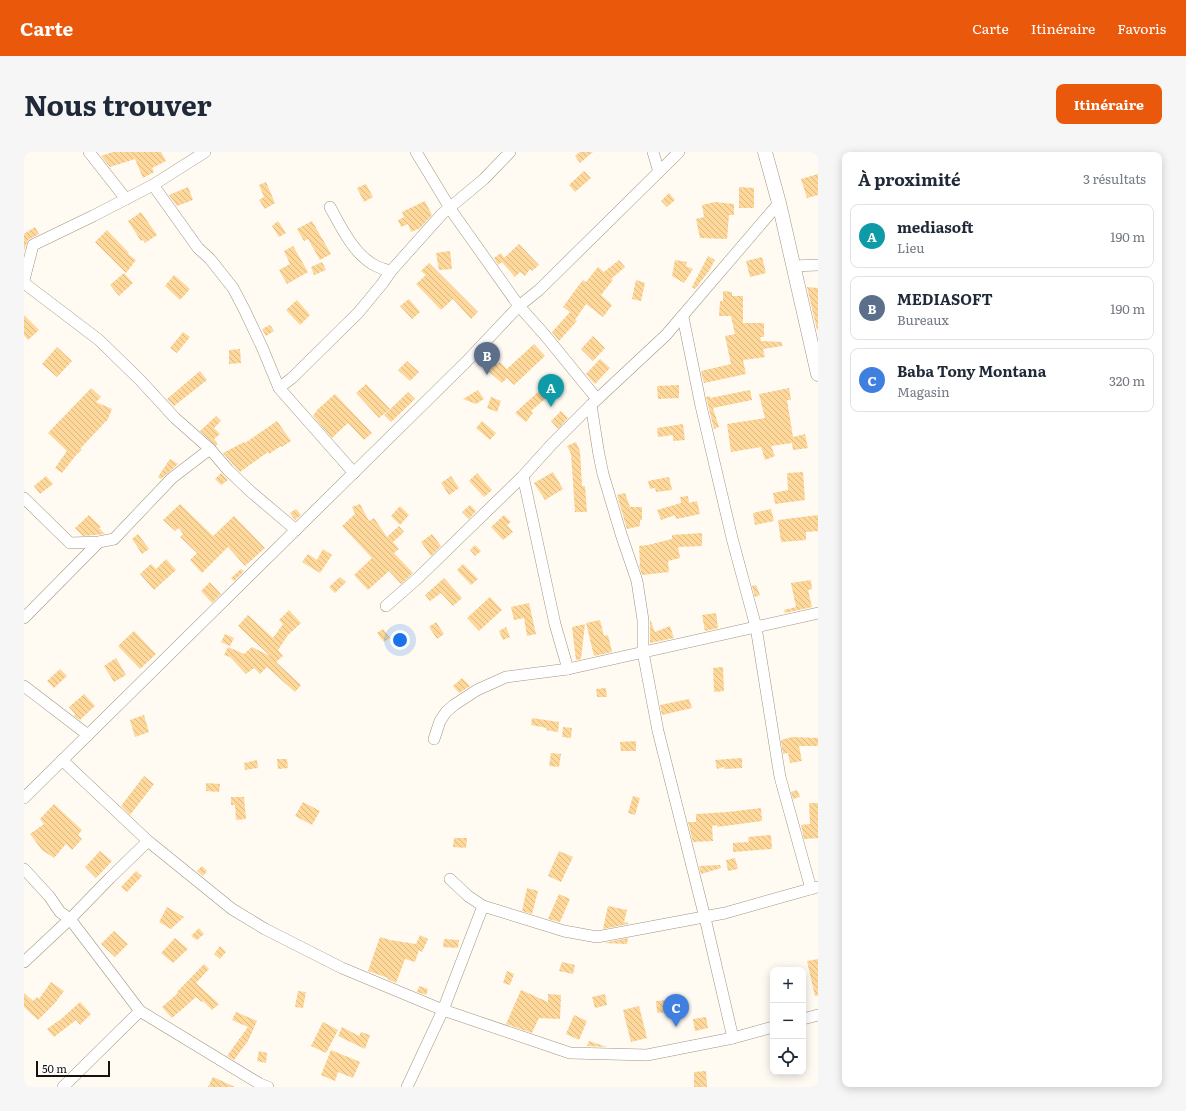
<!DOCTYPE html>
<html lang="fr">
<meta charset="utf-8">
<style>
:root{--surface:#fff;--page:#f6f6f7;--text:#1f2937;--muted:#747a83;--line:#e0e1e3;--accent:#ea580c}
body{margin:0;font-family:Literata,serif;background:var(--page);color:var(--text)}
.controls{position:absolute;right:12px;bottom:12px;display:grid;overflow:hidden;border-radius:8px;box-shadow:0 2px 10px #0003}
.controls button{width:36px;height:36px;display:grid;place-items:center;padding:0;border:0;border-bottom:1px solid var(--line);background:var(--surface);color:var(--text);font:20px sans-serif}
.scale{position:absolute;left:12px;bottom:10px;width:74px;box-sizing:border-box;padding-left:4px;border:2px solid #16120b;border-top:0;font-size:11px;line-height:14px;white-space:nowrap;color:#16120b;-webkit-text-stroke:3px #fff;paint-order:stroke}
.you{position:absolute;left:376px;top:488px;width:14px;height:14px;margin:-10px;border:3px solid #fff;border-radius:50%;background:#1a73e8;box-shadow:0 0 0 6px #1a73e833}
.badge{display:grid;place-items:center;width:26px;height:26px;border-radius:50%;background:var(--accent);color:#fff;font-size:13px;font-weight:700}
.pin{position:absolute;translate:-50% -33px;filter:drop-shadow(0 1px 2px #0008)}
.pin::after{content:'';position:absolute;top:21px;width:14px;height:12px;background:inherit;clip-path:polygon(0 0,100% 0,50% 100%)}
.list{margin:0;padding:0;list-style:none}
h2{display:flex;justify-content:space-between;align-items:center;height:52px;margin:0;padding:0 16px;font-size:17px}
h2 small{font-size:13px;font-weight:400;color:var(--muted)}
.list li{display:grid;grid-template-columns:26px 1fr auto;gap:12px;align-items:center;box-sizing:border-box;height:64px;margin:0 8px 8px;padding:0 8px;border:1px solid var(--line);border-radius:8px}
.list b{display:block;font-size:15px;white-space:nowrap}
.list p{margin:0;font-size:13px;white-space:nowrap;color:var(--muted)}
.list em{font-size:13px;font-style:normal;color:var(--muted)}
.icon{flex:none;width:22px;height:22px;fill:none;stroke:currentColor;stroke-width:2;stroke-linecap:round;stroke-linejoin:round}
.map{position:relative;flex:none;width:794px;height:935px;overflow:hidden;border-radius:8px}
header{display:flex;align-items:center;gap:24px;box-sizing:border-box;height:56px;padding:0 20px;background:var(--accent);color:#fff}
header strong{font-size:19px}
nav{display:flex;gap:22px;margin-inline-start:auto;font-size:14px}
.intro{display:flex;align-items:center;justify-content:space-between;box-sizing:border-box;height:96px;padding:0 24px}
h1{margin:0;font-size:28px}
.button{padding:10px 18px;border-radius:8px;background:var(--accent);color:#fff;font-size:14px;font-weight:700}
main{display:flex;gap:24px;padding:0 24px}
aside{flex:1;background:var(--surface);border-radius:8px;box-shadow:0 2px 10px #0003}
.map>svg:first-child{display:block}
.building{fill:url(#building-back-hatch)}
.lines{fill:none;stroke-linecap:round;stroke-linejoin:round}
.minor-casing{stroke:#a09583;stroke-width:12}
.tertiary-casing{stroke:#a09583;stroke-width:15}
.minor{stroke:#fff;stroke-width:11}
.tertiary{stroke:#fff;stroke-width:14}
</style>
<header>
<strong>Carte</strong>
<nav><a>Carte</a><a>Itinéraire</a><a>Favoris</a></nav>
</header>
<div class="intro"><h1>Nous trouver</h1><a class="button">Itinéraire</a></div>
<main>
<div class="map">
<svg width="794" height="935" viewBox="0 0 794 935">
<defs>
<pattern id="building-back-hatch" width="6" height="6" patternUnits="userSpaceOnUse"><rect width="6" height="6" fill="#fed79b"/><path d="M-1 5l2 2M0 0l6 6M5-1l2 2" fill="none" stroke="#d9b884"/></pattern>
</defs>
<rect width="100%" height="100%" fill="#fffaf2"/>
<g class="building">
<polygon points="89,0 137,0 142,9 128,16 130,20 119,26 111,7 86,15 77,4"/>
<polygon points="556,0 569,0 556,11 551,4"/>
<polygon points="560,19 567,26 551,40 545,33"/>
<polygon points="794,22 794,43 783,46 777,27"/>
<polygon points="242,30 251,51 241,57 235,48 240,45 235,33"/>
<polygon points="342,32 349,45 340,50 333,36"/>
<polygon points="164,35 169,48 153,54 145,43"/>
<polygon points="715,35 730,36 730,56 715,56"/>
<polygon points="645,41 651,48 643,55 637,49"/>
<polygon points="401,49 408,63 396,76 387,80 384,72 377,75 374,68 380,65 378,60"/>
<polygon points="691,50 710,52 710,63 705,63 703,87 676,86 672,67 680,65 678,53"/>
<polygon points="117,60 133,83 121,91 119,88 117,89 104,69"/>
<polygon points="254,69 262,81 255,85 248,74"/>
<polygon points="288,69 307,102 296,108 284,87 280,89 273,77"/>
<polygon points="11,75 15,82 4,88 0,98 0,82"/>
<polygon points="83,78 105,101 104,102 112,108 102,121 71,90"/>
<polygon points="495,92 515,113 508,119 506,117 501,124 496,120 491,125 478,110 474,113 470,106 477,101 480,106"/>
<polygon points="269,94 284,120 263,132 255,118 266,112 260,99"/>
<polygon points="426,99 428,117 415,118 412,101"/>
<polygon points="684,104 691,108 685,119 671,137 668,135"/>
<polygon points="738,105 742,121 726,125 722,109"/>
<polygon points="595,108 601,115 587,127 589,128 577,143 588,153 579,165 562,152 551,168 553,169 535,189 528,180 546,160 539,155 552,137 559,128 562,130 574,115 580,120"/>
<polygon points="651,108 663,110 662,114 669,117 660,131 648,124"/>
<polygon points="298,110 302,118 290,123 287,115"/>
<polygon points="405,111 454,160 447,167 429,147 417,158 392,132 402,123 397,119"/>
<polygon points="100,121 109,131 95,144 86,133"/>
<polygon points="150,123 166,137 156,148 141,134"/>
<polygon points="612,128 621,131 617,149 608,147"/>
<polygon points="783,135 794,136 794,178 793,178"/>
<polygon points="699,139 708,140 708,144 719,144 719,171 740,171 740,185 736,185 737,189 758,190 758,194 739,197 741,205 719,208 722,222 680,231 677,219 707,212 701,184 711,182 707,164 695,164 696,149 699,149"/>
<polygon points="385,147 396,160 388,167 376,154"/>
<polygon points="273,148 286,163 276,173 262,158"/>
<polygon points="0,163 15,178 4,188 0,183"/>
<polygon points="246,173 250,179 242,184 238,177"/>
<polygon points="159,180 166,185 153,201 146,196"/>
<polygon points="569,184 581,196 569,209 557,197"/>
<polygon points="510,192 521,204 490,233 483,226 478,231 463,218 471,210 473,213 476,210 483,217"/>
<polygon points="33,195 48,209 33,225 18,212"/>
<polygon points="216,197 217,211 205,212 205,198"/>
<polygon points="576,207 586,216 571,232 562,222"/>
<polygon points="383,209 395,220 386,229 374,218"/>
<polygon points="176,219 183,228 150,254 143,247"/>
<polygon points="342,232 366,257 355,266 332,241"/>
<polygon points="655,233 655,246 634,247 633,234"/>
<polygon points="67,236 77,245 72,250 88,257 83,269 82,269 56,297 58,298 53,302 38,321 31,316 43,299 24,281"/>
<polygon points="765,236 767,248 763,248 769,285 781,282 784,296 769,298 768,291 747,294 751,304 741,308 737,295 707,300 703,272 741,266 735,242"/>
<polygon points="454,238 460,247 452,252 439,247"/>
<polygon points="516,238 522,246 507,259 509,261 502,270 491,261"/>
<polygon points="726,238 728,248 689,256 695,275 690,277 682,245 686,244 686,246"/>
<polygon points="384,240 391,247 367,270 360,263"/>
<polygon points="311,242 348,281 340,288 324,271 308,286 289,264 294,257"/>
<polygon points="467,245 477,249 473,260 463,256"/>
<polygon points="537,259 544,266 534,277 527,269"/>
<polygon points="192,264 197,269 190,276 196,282 190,287 194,292 192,294 176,279"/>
<polygon points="253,269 267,289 258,295 257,294 245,302 244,300 216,320 199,301 220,290 221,291"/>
<polygon points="458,269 472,281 466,288 452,276"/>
<polygon points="659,272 661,288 649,289 649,283 634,285 633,276"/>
<polygon points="552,290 556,299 558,334 561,334 563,360 551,360 547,302 543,294"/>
<polygon points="146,307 154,312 137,327 134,325"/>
<polygon points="529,320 539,337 521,348 510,331"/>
<polygon points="779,320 781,348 751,352 749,341 764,338 763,321"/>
<polygon points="197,321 204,328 197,333 191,327"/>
<polygon points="453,321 468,338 460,345 445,329"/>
<polygon points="22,324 29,332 16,342 10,334"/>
<polygon points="427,324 435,336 425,343 417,331"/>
<polygon points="645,325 648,338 632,340 631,336 626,337 624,329"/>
<polygon points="601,341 606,355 618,355 618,368 616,368 616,374 603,377 593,343"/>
<polygon points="664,344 665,351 673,349 676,362 652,367 651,363 637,368 633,358 657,351 656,345"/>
<polygon points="156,352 189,384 210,364 241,396 221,414 204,395 178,421 166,408 173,401 156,385 159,382 155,376 151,379 139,368"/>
<polygon points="336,352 345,369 350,366 363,385 375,374 380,380 369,390 375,397 370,401 389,421 377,432 365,419 344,438 330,423 348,406 318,374 331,362 328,355"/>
<polygon points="446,353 452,359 445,367 438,360"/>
<polygon points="376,354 385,363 376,373 367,364"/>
<polygon points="272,357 277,363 271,368 266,361"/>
<polygon points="747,357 750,369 731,373 729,361"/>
<polygon points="65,363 77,375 75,376 81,382 59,384 51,376"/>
<polygon points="480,363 487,370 483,373 489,380 479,388 467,375"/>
<polygon points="794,363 794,379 782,380 782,388 757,390 754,368"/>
<polygon points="678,381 678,394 654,395 656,406 644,409 645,420 618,423 615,413 616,413 615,394 624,393 648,387 648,383"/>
<polygon points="114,382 125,397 118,402 108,387"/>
<polygon points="408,382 417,394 407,404 397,390"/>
<polygon points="451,393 457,399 451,404 446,398"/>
<polygon points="299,397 308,403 296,421 278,410 284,402 293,408"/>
<polygon points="142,407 152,418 130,438 116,422 127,412 132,417"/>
<polygon points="439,412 454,427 447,433 433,418"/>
<polygon points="217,417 220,419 210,429 207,426"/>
<polygon points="316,425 322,430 311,441 305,435"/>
<polygon points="420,426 438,446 429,454 417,441 406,449 401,443"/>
<polygon points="787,428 788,437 784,438 788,455 761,461 760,458 772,455 767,431"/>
<polygon points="186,430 197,442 188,451 177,439"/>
<polygon points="732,433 736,443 731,445 728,434"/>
<polygon points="466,445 478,458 455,479 443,466"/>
<polygon points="505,451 512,482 503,484 500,466 490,468 487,455"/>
<polygon points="265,458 277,471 264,483 254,498 259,504 252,510 277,533 271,540 243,515 236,522 230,516 222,522 206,505 200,503 204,495 220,502 228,495 246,504 214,474 224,463 249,486 259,472 255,468"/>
<polygon points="692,461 694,476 681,479 678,463"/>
<polygon points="626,467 631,480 646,474 650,486 626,491"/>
<polygon points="576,468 580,484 584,483 588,500 570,504 562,471"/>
<polygon points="412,470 420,482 413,487 405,475"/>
<polygon points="561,472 557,507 552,508 548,475"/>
<polygon points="482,475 486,485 479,488 475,479"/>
<polygon points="359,477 366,486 360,490 353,481"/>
<polygon points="110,479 132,502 116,517 94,494"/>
<polygon points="201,482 210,486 206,494 197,490"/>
<polygon points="92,506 102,523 90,530 80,514"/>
<polygon points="699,515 700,539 690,540 689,516"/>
<polygon points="36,517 43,524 30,536 23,529"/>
<polygon points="438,526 446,534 435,541 429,534"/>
<polygon points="582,536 583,545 573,545 572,537"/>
<polygon points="60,542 71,554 56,568 50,564 51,562 45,555"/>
<polygon points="665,547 668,556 638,563 636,553"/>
<polygon points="120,563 125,580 111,585 106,568"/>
<polygon points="508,566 535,570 534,580 522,578 523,576 507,573"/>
<polygon points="539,575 548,576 547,586 538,585"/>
<polygon points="768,585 794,586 794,594 775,594 778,609 766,611 764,601 759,602 757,588"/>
<polygon points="612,589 612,599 597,599 596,590"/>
<polygon points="527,601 537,602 535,615 525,614"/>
<polygon points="718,606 718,616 701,617 700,615 693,617 691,608"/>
<polygon points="253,607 263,607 264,616 254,617"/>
<polygon points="233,608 234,616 221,618 220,611"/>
<polygon points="120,624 130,632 106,663 97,654"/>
<polygon points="182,631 196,632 195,640 182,639"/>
<polygon points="773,638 776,645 769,647 767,640"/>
<polygon points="609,644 616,646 611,663 604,661"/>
<polygon points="207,645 220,645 222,667 212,668 211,653 207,653"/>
<polygon points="279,650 296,659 288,673 271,664"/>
<polygon points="785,651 794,651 794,686 780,687 777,673 786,672"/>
<polygon points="30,652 58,678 54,683 58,687 48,698 42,692 30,706 18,698 6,682 20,672 16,667"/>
<polygon points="737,656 738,669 693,675 693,673 688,674 689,689 669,690 664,670 672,670 672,662 704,660"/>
<polygon points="747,683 748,697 709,700 709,691 725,690 724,685"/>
<polygon points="430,686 443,686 442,696 429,695"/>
<polygon points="76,699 88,709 72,726 61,715"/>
<polygon points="535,699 549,705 537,730 524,724"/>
<polygon points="711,706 714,717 704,719 702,708"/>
<polygon points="696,713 697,716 677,722 675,714"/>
<polygon points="178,714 183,719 179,724 173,719"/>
<polygon points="112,719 118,724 103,740 97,735"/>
<polygon points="503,736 514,739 508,762 498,759"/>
<polygon points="535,742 546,747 536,770 524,767"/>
<polygon points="584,754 603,758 600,770 604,771 604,772 579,777"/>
<polygon points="143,755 160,765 147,777 135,770"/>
<polygon points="175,776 180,782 173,788 167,784"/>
<polygon points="90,779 104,792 91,805 77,792"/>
<polygon points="396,783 404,787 398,800 395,798 391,810 381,807 372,831 364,827 364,826 344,819 356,785 366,788 392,792"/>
<polygon points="151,786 164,797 149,811 137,801"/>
<polygon points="604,786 603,792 580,791"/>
<polygon points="420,787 435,788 434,796 419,795"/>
<polygon points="196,794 202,800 196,807 190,802"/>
<polygon points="794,807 794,844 791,844 783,809"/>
<polygon points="538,810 551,813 549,822 535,819"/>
<polygon points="180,812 185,817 172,831 195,852 188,858 179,849 178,850 172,845 148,866 138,855 154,841 153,840"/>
<polygon points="483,819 490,822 486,833 479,831"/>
<polygon points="27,830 40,839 31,851 14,868 0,855 0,841 9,849 13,845 15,847"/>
<polygon points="395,834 404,837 402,843 393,840"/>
<polygon points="497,838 524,850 524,842 537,843 536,867 515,866 508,881 482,872"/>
<polygon points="274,839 282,840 279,856 271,855"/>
<polygon points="581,842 583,853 571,856 568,845"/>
<polygon points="645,848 646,860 633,861 632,849"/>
<polygon points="56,850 67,862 56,873 52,868 30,885 23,877 34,869 35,869"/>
<polygon points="615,854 623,886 607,890 599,858"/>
<polygon points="212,860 233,869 224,889 210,908 203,904 224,875 208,868"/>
<polygon points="550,863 563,869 555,888 542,882"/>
<polygon points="682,865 684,876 671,879 669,867"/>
<polygon points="299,870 314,878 302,901 287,894"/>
<polygon points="318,875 335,884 337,880 346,883 341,897 314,884"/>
<polygon points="565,889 583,895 563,894"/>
<polygon points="307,898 336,910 329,926 314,920 311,929 297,923"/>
<polygon points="235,899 243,901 242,911 233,909"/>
<polygon points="682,919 683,935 670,935 670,920"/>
<polygon points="189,925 211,935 184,935"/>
</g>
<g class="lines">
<defs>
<g id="minor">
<polyline points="65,0 102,47"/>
<polyline points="392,0 429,61 495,154 520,182 573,247"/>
<polyline points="629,0 635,20"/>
<polyline points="129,33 174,96 186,107 209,136 220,157 238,195 255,236 330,321"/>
<path d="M306,55C317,75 330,103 352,114C356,116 362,118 367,119"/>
<polyline points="769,114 794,113"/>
<polyline points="0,128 9,93 69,64 129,33 181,0"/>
<polyline points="0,131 75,188 116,228 151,266 186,297 204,318 226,339 272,378"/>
<polyline points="659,165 677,254 708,386 732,475 756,625 787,737"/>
<polyline points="255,236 268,226 334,161 358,132 367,119 418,62 460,27 486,0"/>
<polyline points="567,253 575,303 579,322 597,382 613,429 619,468 619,500 634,579 681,766 709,886"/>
<polyline points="499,324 531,472 544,517"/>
<polyline points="0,346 46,391 75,390 90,387 148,326 186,297"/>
<polyline points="362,454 394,426 499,324 528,292 567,253 642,183 755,51"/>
<polyline points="0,466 75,390"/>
<polyline points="0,534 64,583"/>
<polyline points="410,587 416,569 422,560 430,553 453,538 482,525 544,517 794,461"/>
<polyline points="38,608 124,689"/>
<polyline points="0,646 442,210 495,154 515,138 655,0"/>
<polyline points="0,717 25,744 36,760 46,767 116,859 236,932 244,935"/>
<polyline points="459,754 540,779 573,785 701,761 793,735"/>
<polyline points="0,810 48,765 86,726 124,689 208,757 241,777 318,816 419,858 546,901 623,903 709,886 749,875"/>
<polyline points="779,867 794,863"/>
<polyline points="39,935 116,859"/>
<polyline points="383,935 419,858 459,754 444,744 426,727"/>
</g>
<polyline id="tertiary" points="741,0 755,51 794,222"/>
</defs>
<use href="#minor" class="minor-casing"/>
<use href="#tertiary" class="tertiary-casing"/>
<use href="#minor" class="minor"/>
<use href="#tertiary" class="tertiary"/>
</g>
</svg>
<div class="controls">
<button>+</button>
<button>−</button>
<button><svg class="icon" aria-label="locate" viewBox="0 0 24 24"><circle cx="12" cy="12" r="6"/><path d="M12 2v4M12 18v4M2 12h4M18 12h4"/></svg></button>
</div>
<div class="scale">50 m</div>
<div class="you"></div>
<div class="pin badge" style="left:527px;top:255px;background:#0f9aa8">A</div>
<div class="pin badge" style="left:463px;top:223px;background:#5c6f8a">B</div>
<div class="pin badge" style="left:652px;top:875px;background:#3f7fe0">C</div>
</div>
<aside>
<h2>À proximité<small>3 résultats</small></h2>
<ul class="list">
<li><span class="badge" style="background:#0f9aa8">A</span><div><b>mediasoft</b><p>Lieu</p></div><em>190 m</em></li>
<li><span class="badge" style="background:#5c6f8a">B</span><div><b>MEDIASOFT</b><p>Bureaux</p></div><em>190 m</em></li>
<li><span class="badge" style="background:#3f7fe0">C</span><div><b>Baba Tony Montana</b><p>Magasin</p></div><em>320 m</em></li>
</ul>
</aside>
</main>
